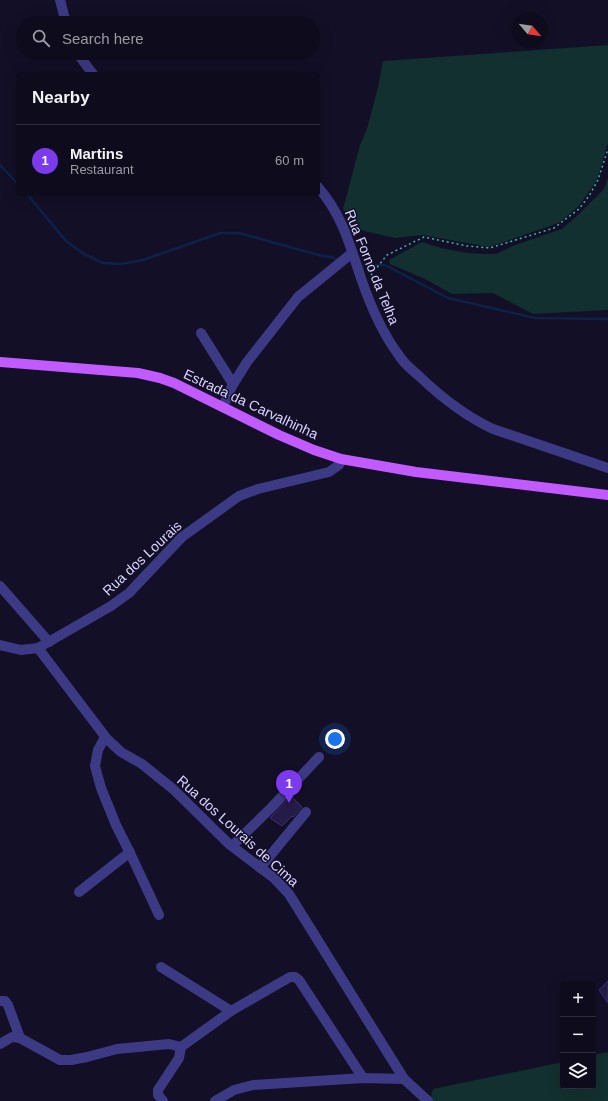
<!DOCTYPE html>
<meta charset="utf-8">
<style>
:root{--surface:#0e0b1c;--page:#171425;--text:#f1f3f6;--muted:#9b9ba3;--line:#2e2b3b;--accent:#7c3aed}
body{margin:0;font-family:Helvetica,sans-serif;background:var(--page);color:var(--text)}
.controls{position:absolute;right:12px;bottom:12px;display:grid;overflow:hidden;border-radius:4px;box-shadow:0 4px 16px #0002}
.controls button{width:36px;height:36px;display:grid;place-items:center;padding:0;border:0;border-bottom:1px solid var(--line);background:var(--surface);color:var(--text);font:20px sans-serif}
.compass{position:absolute;left:512px;top:12px;width:36px;height:36px;border-radius:50%;background:var(--surface);box-shadow:0 4px 16px #0002;rotate:119deg}
.you{position:absolute;left:335px;top:739px;width:14px;height:14px;margin:-10px;border:3px solid #fff;border-radius:50%;background:#1a73e8;box-shadow:0 0 0 6px #1a73e833}
.badge{display:grid;place-items:center;width:26px;height:26px;border-radius:50%;background:var(--accent);color:#fff;font-size:13px;font-weight:700}
.pin{position:absolute;translate:-50% -33px;filter:drop-shadow(0 1px 2px #0008)}
.pin::after{content:'';position:absolute;top:21px;width:14px;height:12px;background:inherit;clip-path:polygon(0 0,100% 0,50% 100%)}
.list{margin:0;padding:0;list-style:none}
h2{display:flex;justify-content:space-between;align-items:center;height:52px;margin:0;padding:0 16px;font-size:17px}
h2 small{font-size:13px;font-weight:400;color:var(--muted)}
.list li{display:grid;grid-template-columns:26px 1fr auto;gap:12px;align-items:center;box-sizing:border-box;height:72px;padding:0 16px;border-top:1px solid var(--line)}
.list b{display:block;font-size:15px;white-space:nowrap}
.list p{margin:0;font-size:13px;white-space:nowrap;color:var(--muted)}
.list em{font-size:13px;font-style:normal;color:var(--muted)}
.icon{flex:none;width:22px;height:22px;fill:none;stroke:currentColor;stroke-width:2;stroke-linecap:round;stroke-linejoin:round}
.map{position:relative;flex:none;width:608px;height:1101px;overflow:hidden}
.search{position:absolute;background:var(--surface);box-shadow:0 4px 16px #0002;left:16px;top:16px;width:304px;height:44px;display:flex;align-items:center;gap:10px;box-sizing:border-box;padding:0 14px;border-radius:22px;color:var(--muted);font-size:15px}
.panel{position:absolute;background:var(--surface);box-shadow:0 4px 16px #0002;left:16px;top:72px;width:304px;height:124px;border-radius:4px}
.map>svg:first-child{display:block}
.green{fill:#12302f}
.lines{fill:none;stroke-linecap:round;stroke-linejoin:round}
.stream{stroke:#0c2248;stroke-width:2.5}
.building{fill:#241b47;stroke:#3b2d73}
.path{stroke:#2fb8b0;stroke-width:1.5;stroke-dasharray:2 3;stroke-linecap:butt}
.minor{stroke:#3d3a85;stroke-width:10}
.major{stroke:#c25bff;stroke-width:10}
.labels{text-anchor:middle;stroke-width:3;stroke-linejoin:round;paint-order:stroke}
.street-label{font-size:14px;fill:#d9d4ff;stroke:#130f26}
</style>
<div class="map">
<svg width="608" height="1101" viewBox="0 0 608 1101">
<rect width="100%" height="100%" fill="#130f26"/>
<g class="green">
<polygon points="608,45 608,143 597,180 579,206 560,222 550,226 489,247 423,235 395,238 360,230 343,209 360,145 367,129 378,87 383,61"/>
<polygon points="608,178 608,310 533,314 493,293 452,294 425,279 390,264 389,260 422,242 441,248 467,253 485,254 496,254 515,245 562,229 578,215 604,189"/>
<polygon points="608,1052 608,1101 430,1101 433,1089 563,1062 563,1086 593,1086 593,1055"/>
</g>
<g class="lines">
<g class="stream">
<polyline points="0,165 18,184"/>
<polyline points="27,194 66,241 84,254 103,263 121,264 143,260 220,233 239,233 322,256 332,257 336,260"/>
<polyline points="364,265 385,265 448,298 535,318 608,319"/>
</g>
</g>
<g class="building">
<polygon points="291,796 302,807 293,817 292,816 282,826 270,818"/>
<polygon points="608,981 608,1003 599,990"/>
</g>
<g class="lines">
<polyline class="path" points="371,275 387,255 424,237 467,246 490,248 554,228 579,209 589,196 598,180 608,149"/>
<g class="minor">
<polyline points="60,0 66,23"/>
<polyline points="77,53 93,74"/>
<path d="M318,187C343,216 350,246 362,281C371,307 381,331 398,354C403,363 412,370 419,376C442,398 465,416 493,429L608,468"/>
<polyline points="201,333 233,384"/>
<polyline points="223,407 232,386 247,362 298,297 352,253"/>
<polyline points="0,586 49,642"/>
<polyline points="0,645 21,650 38,648 111,606 129,593 182,537 239,496 258,489 329,472 339,465 341,459"/>
<polyline points="38,648 107,739 121,752 142,764 173,789 229,844 274,878 289,894 404,1079 428,1101"/>
<polyline points="105,737 98,750 95,766 101,788 116,825 131,855 159,915"/>
<polyline points="232,846 271,808 319,757"/>
<polyline points="260,868 306,812"/>
<polyline points="79,892 130,852"/>
<polyline points="161,967 231,1011"/>
<polyline points="0,1001 5,1001 8,1005 20,1038"/>
<polyline points="0,1044 12,1037 20,1038 60,1060 71,1060 87,1057 117,1049 169,1044 181,1047"/>
<polyline points="163,1101 158,1095 158,1090 179,1058 181,1047 231,1011 290,977 295,977 299,980 363,1078"/>
<polyline points="215,1101 234,1090 253,1085 363,1078 404,1079"/>
</g>
<polyline class="major" points="0,362 138,373 160,378 174,383 279,435 314,450 341,459 416,472 608,495"/>
</g>
<g class="labels">
<g class="street-label">
<text transform="translate(372 267) rotate(68)" y="5">Rua Forno da Telha</text>
<text transform="translate(251 404) rotate(25)" y="5">Estrada da Carvalhinha</text>
<text transform="translate(142 558) rotate(-43)" y="5">Rua dos Lourais</text>
<text transform="translate(238 831) rotate(42)" y="5">Rua dos Lourais de Cima</text>
</g>
</g>
</svg>
<div class="controls">
<button>+</button>
<button>−</button>
<button><svg class="icon" aria-label="layers" viewBox="0 0 24 24"><path d="M12 4l9 5-9 5-9-5zM3 14l9 5 9-5"/></svg></button>
</div>
<svg class="compass" viewBox="-18 -18 36 36"><path d="M0-13l5 13h-10z" fill="#e53935"/><path d="M0 13l5-13h-10z" fill="#9b9ba3"/></svg>
<div class="you"></div>
<div class="pin badge" style="left:289px;top:803px">1</div>
<div class="search"><svg class="icon" aria-label="search" viewBox="0 0 24 24"><circle cx="10" cy="10" r="6"/><path d="M15 15l6 6"/></svg>Search here</div>
<section class="panel">
<h2>Nearby<small></small></h2>
<ul class="list">
<li><span class="badge">1</span><div><b>Martins</b><p>Restaurant</p></div><em>60 m</em></li>
</ul>
</section>
</div>
